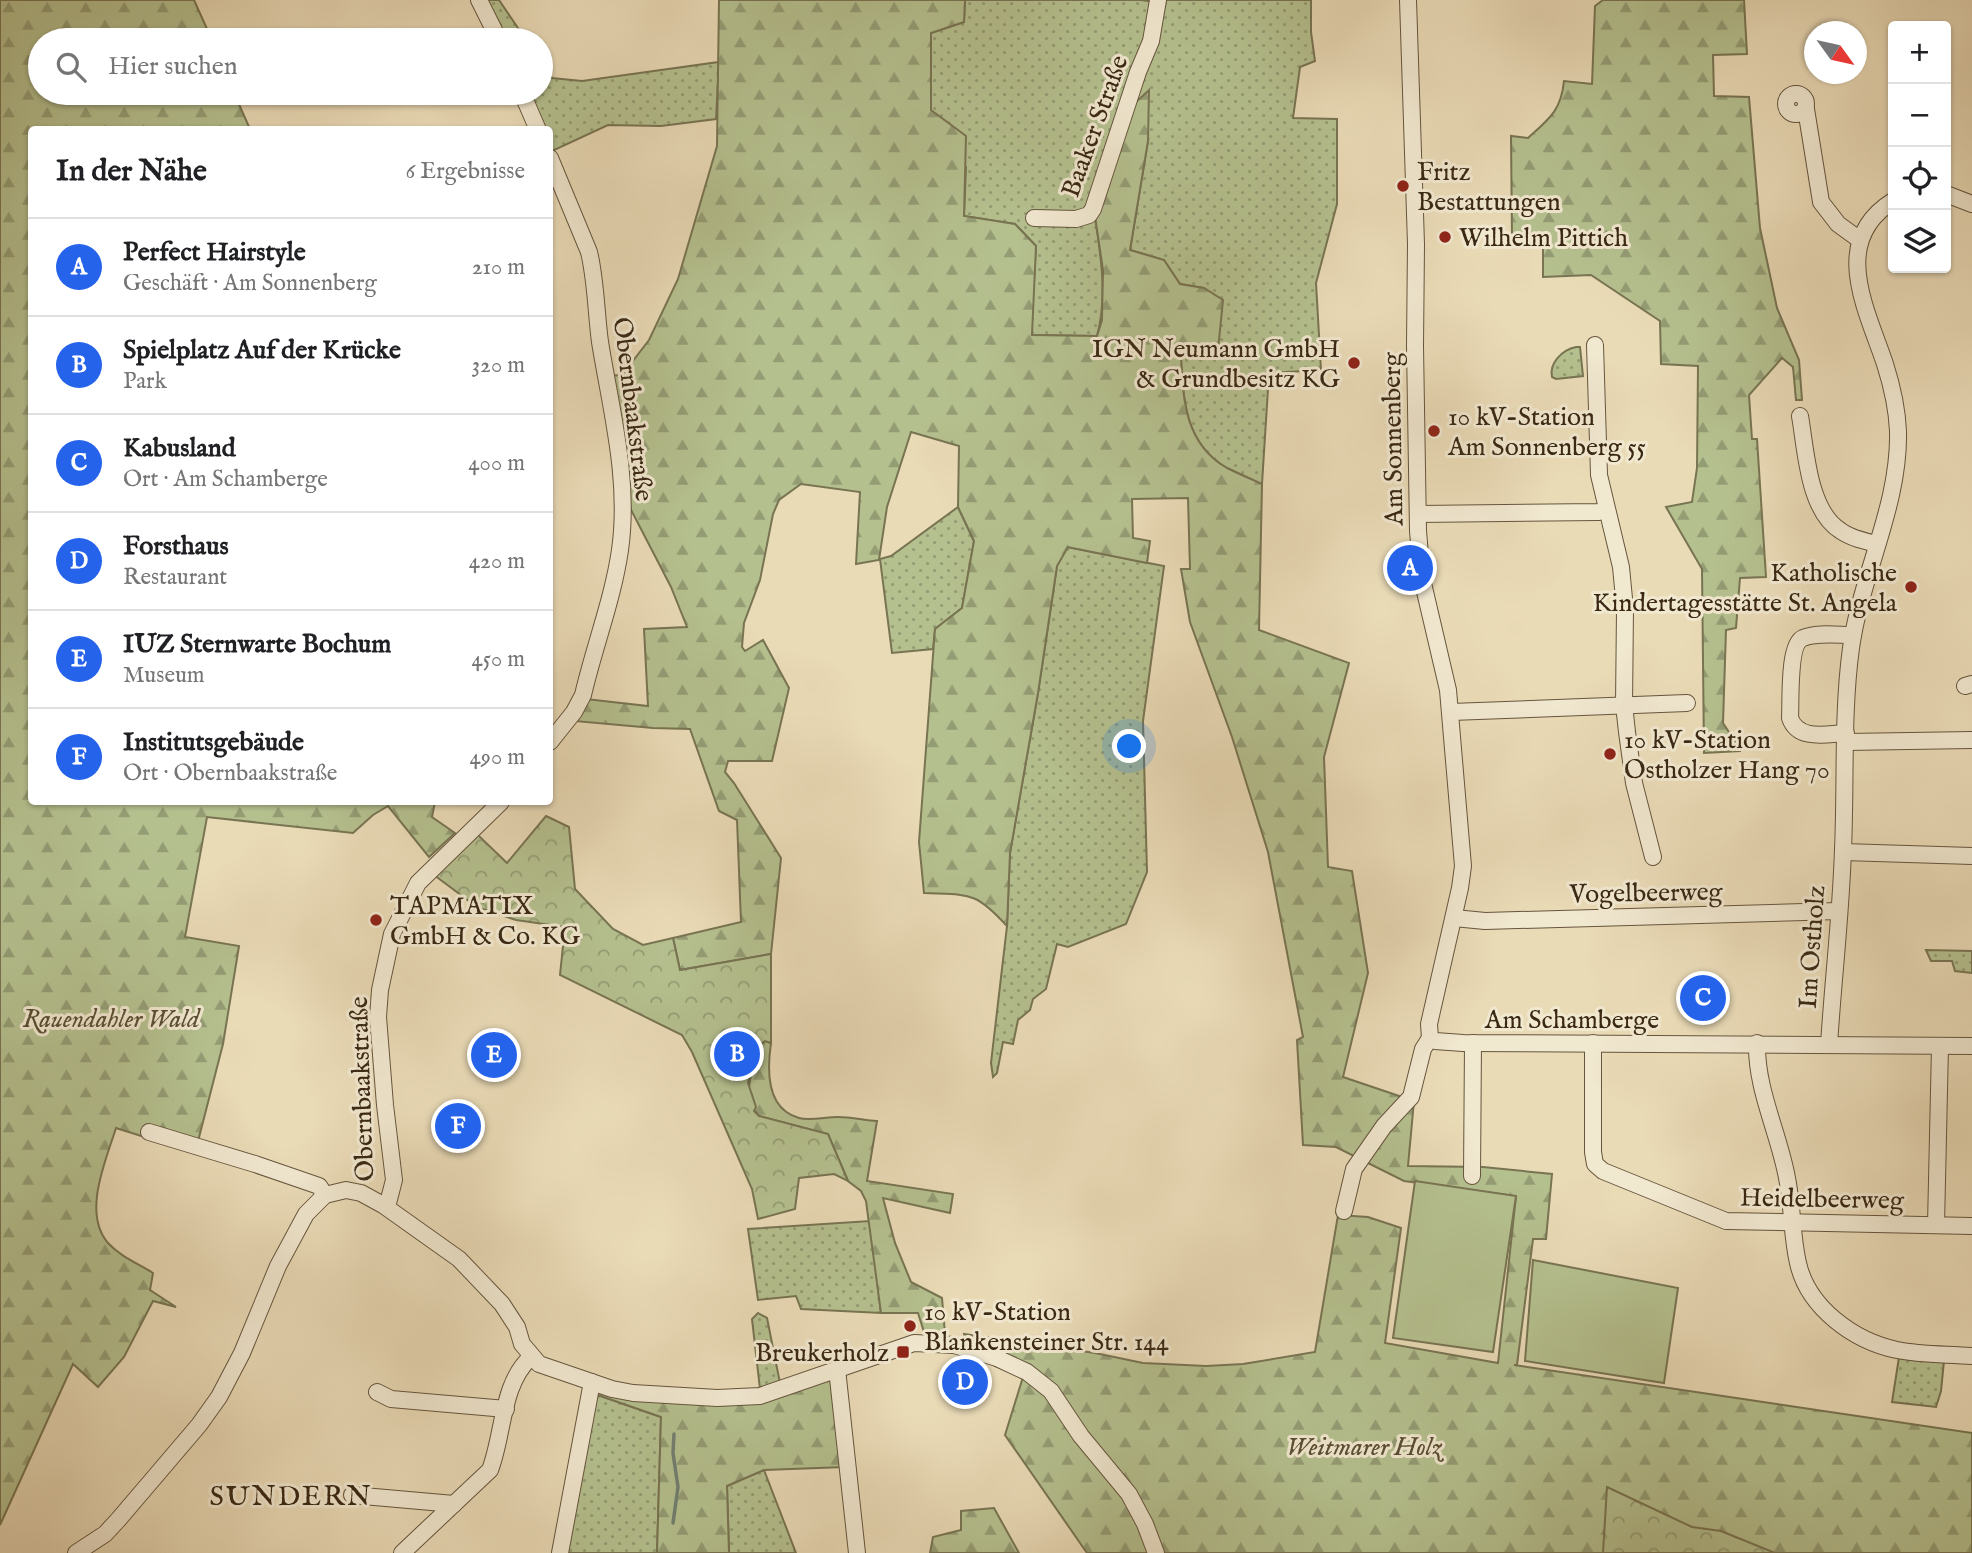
<!DOCTYPE html>
<html lang="de">
<meta charset="utf-8">
<style>
:root{--surface:#fff;--page:#f6f6f6;--text:#202124;--muted:#757577;--line:#e0e0e0;--accent:#2563eb}
body{margin:0;font-family:"IM FELL English",serif;background:var(--page);color:var(--text)}
.controls{position:absolute;right:21px;top:21px;display:grid;overflow:hidden;border-radius:7px;box-shadow:0 2px 5px #0004}
.controls button{width:63px;height:63px;display:grid;place-items:center;padding:0;border:0;border-bottom:2px solid var(--line);background:var(--surface);color:var(--text);font:35px sans-serif}
.compass{position:absolute;left:1804px;top:21px;width:63px;height:63px;border-radius:50%;background:var(--surface);box-shadow:0 2px 5px #0004;rotate:123deg}
.you{position:absolute;left:1130px;top:747px;width:24px;height:24px;margin:-18px;border:5px solid #fff;border-radius:50%;background:#1a73e8;box-shadow:0 0 0 10px #1a73e833}
.badge{display:grid;place-items:center;width:46px;height:46px;border-radius:50%;background:var(--accent);color:#fff;font-size:23px;font-weight:700}
.pin{position:absolute;translate:-50% -50%;border:4px solid #fff;box-shadow:0 2px 7px #0006}
.list{margin:0;padding:0;list-style:none}
h2{display:flex;justify-content:space-between;align-items:center;height:91px;margin:0;padding:0 28px;font-size:30px}
h2 small{font-size:23px;font-weight:400;color:var(--muted)}
.list li{display:grid;grid-template-columns:46px 1fr auto;gap:21px;align-items:center;box-sizing:border-box;height:98px;padding:0 28px;border-top:2px solid var(--line)}
.list b{display:block;font-size:26px;white-space:nowrap}
.list p{margin:0;font-size:23px;white-space:nowrap;color:var(--muted)}
.list em{font-size:23px;font-style:normal;color:var(--muted)}
.icon{flex:none;width:38px;height:38px;fill:none;stroke:currentColor;stroke-width:2;stroke-linecap:round;stroke-linejoin:round}
.map{position:relative;flex:none;width:1972px;height:1553px;overflow:hidden}
.search{position:absolute;background:var(--surface);box-shadow:0 2px 5px #0004;left:28px;top:28px;width:525px;height:77px;display:flex;align-items:center;gap:18px;box-sizing:border-box;padding:0 24px;border-radius:38px;color:var(--muted);font-size:26px}
.panel{position:absolute;background:var(--surface);box-shadow:0 2px 5px #0004;left:28px;top:126px;width:525px;height:679px;border-radius:7px}
.map>svg:first-child{display:block}
.grass{fill:url(#grass-dots);stroke:#787452;stroke-width:2}
.forest{fill:url(#forest-firs);stroke:#787452;stroke-width:2}
.park{fill:url(#park-crowns);stroke:#787452;stroke-width:2}
.pitch{fill:#b5c08f;stroke:#787452;stroke-width:2}
.lines{fill:none;stroke-linecap:round;stroke-linejoin:round}
.stream{stroke:#728072;stroke-width:3.5}
.minor-casing{stroke:#66553d;stroke-width:18}
.minor{stroke:#f1e8d0;stroke-width:16}
.poi-dot{fill:#8f2418;stroke:#f1e8d0;stroke-width:2.5}
.labels{text-anchor:middle;stroke-width:6;stroke-linejoin:round;paint-order:stroke}
.street-label{font-size:26px;fill:#3a2814;stroke:#f1e8d0}
.poi-label{font-size:26px;fill:#3a2814;stroke:#f1e8d0;text-anchor:start}
.park-label{font-size:26px;font-style:italic;fill:#594e33;stroke:#f1e8d0}
.neighbourhood-label{font-size:28px;letter-spacing:2px;fill:#3a2814;stroke:#f1e8d0}
</style>
<div class="map">
<svg width="1972" height="1553" viewBox="0 0 1972 1553">
<defs>
<pattern id="grass-dots" width="8" height="8" patternUnits="userSpaceOnUse" patternTransform="scale(1.75)"><rect width="8" height="8" fill="#b5c08f"/><path d="M2 2h.1M6 6h.1" fill="none" stroke="#949c74" stroke-width="1.8" stroke-linecap="round"/></pattern>
<pattern id="forest-firs" width="22" height="20" patternUnits="userSpaceOnUse" patternTransform="scale(1.75)"><rect width="22" height="20" fill="#b5c08f"/><path d="M5 1l3.5 6h-7zM16 11l3.5 6h-7z" fill="#949c74"/></pattern>
<pattern id="park-crowns" width="20" height="18" patternUnits="userSpaceOnUse" patternTransform="scale(1.75)"><rect width="20" height="18" fill="#b5c08f"/><path d="M2 6a3 3 0 1 1 6 0M12 15a3 3 0 1 1 6 0" fill="none" stroke="#949c74"/></pattern>
</defs>
<rect width="100%" height="100%" fill="#eadbb7"/>
<filter id="stains"><feTurbulence type="fractalNoise" baseFrequency=".00286" numOctaves="4"/><feColorMatrix values="0 0 0 0 .2 0 0 0 0 .09 0 0 0 0 .02 0 0 0 .5 -.17"/></filter>
<radialGradient id="worn" r=".72"><stop offset=".6" stop-color="#630" stop-opacity="0"/><stop offset="1" stop-color="#630" stop-opacity=".3"/></radialGradient>
<g class="grass">
<polygon points="484,0 499,0 526,40 503,40"/>
<path d="M965,0H1141L1156,2V0H1311V32L1315,61L1300,67L1293,118L1337,119V204L1316,283L1321,370L1269,373L1262,484C1251,479 1239,474 1227,468C1185,444 1183,400 1181,357L1203,351L1204,288L1180,284L1164,260L1130,250L1148,141L1093,203C1099,247 1109,292 1097,336L1031,335L1036,246L1015,224L964,216L966,167L931,110V33L964,22Z"/>
<polygon points="541,62 552,78 582,81 719,62 716,119 661,126 608,125 550,152 550,130 540,129 525,93 541,93"/>
<path d="M1576,347H1580L1583,376L1556,379L1552,377C1549,363 1562,350 1576,347Z"/>
<polygon points="958,507 974,541 962,608 935,629 933,649 892,653 880,559 891,556"/>
<polygon points="1067,547 1164,566 1143,721 1147,872 1126,924 1068,947 1057,944 1046,989 1033,999 1030,1010 1018,1020 1013,1044 1003,1042 997,1073 993,1077 991,1063 1007,926 1010,853 1038,693 1057,566"/>
<polygon points="1926,950 1972,951 1972,973 1955,971 1952,961 1931,961"/>
<polygon points="870,1221 881,1313 801,1309 796,1296 758,1300 748,1229"/>
<polygon points="758,1313 767,1318 780,1383 760,1389 752,1319"/>
<polygon points="1899,1357 1944,1361 1941,1391 1936,1407 1892,1402"/>
<polygon points="592,1393 661,1417 657,1553 564,1553"/>
<polygon points="764,1470 796,1553 729,1553 727,1486"/>
</g>
<g class="forest">
<path d="M0,0H194L212,40H40V93H234L250,129L32,130V802H435L432,817L455,833L429,857L388,806L373,815L353,833L207,817L185,937L239,946L223,1044L195,1153L116,1128C106,1160 82,1213 108,1243C121,1257 137,1263 153,1273L150,1290L176,1307L153,1301L124,1357L98,1387L73,1364L0,1525Z"/>
<path d="M719,0H965L964,22L931,33V110L966,136L964,216L1015,224L1036,246L1032,335L1097,336L1102,320L1103,270L1093,203L1135,103L1149,90L1148,141L1130,250L1164,260L1180,284L1204,288L1223,300L1218,350L1181,357C1183,400 1185,444 1227,468C1239,474 1251,479 1262,484L1259,630L1349,663L1324,757L1328,867L1352,871L1368,973L1343,1077L1414,1101L1408,1166L1483,1167L1552,1174L1546,1239H1533L1517,1365H1514L1972,1433V1553H1087L1005,1435L1023,1377L968,1355L964,1334L1095,1353L1143,1363L1206,1366L1243,1364L1315,1352L1338,1215L1368,1217L1401,1228L1385,1343L1498,1363L1516,1196L1404,1181L1336,1147L1303,1145L1297,1040L1303,1037L1268,852L1232,737L1190,622L1181,569H1190L1188,498L1132,499L1133,538L1150,541L1147,563L1068,547L1057,566L1038,693L1010,853L1007,926C975,891 970,895 924,893L919,842L935,629L962,608L974,541L958,507L959,446L911,432L887,507L879,560L856,564L860,492L801,484L779,500L773,514L760,580L744,623L742,647L745,651L763,640L789,688L772,761H728L725,772L734,783L781,858L771,954L680,970L673,938L741,922L737,820L719,811L690,729L653,728L574,721L586,699L648,706L644,629L687,627L671,587L627,502L609,376L622,375L649,340L678,279L717,146Z"/>
<path d="M1603,0H1744L1747,54L1713,55L1714,96L1749,97L1760,228L1777,308L1799,360L1802,400H1796L1793,367L1782,358L1749,395L1752,439H1757L1766,577L1740,578L1736,628L1726,630L1723,723L1736,743H1740V751L1704,753L1702,569L1666,507L1692,502L1697,468L1698,366L1661,364L1660,321L1591,275L1543,277V238L1512,239L1511,136L1528,138C1549,119 1561,111 1564,81L1592,84L1595,6Z"/>
<path d="M765,1041L771,1043C767,1070 766,1109 799,1118C810,1121 826,1117 838,1117C851,1117 864,1120 877,1121L867,1181L953,1194L950,1213L883,1198L895,1243L911,1282L942,1298L945,1334L924,1332L918,1313H881L866,1201L861,1191L848,1181L828,1134L759,1116C740,1096 753,1067 760,1045Z"/>
<polygon points="833,1376 845,1467 764,1470 727,1486 729,1553 657,1553 661,1417 592,1393 596,1389 719,1405"/>
<polygon points="994,1508 1019,1553 930,1553 933,1537 961,1530 961,1511"/>
</g>
<g class="park">
<polygon points="546,816 569,827 575,889 613,929 643,945 673,938 680,970 771,954 771,1043 765,1041 760,1045 748,1083 756,1107 754,1111 759,1116 828,1134 848,1181 834,1174 799,1178 795,1209 758,1219 752,1189 692,1052 682,1035 560,975 565,927 516,920 477,907 434,875 478,835 507,863"/>
<polygon points="1607,1487 1692,1527 1721,1531 1775,1553 1603,1553"/>
</g>
<g class="pitch">
<polygon points="1415,1181 1516,1196 1493,1352 1393,1338"/>
<polygon points="1533,1260 1678,1288 1664,1383 1525,1361"/>
</g>
<g class="lines">
<polyline class="stream" points="673,1523 678,1487 673,1453 674,1434"/>
<defs>
<g id="minor">
<polyline points="479,0 499,40"/>
<polyline points="1408,0 1416,244 1415,346 1418,531 1422,579 1448,690 1463,866 1460,888 1429,1024 1430,1038 1435,1041 1463,1043 1972,1046"/>
<polyline points="522,93 538,130"/>
<circle cx="1796" cy="104" r="10"/>
<polyline points="1806,109 1821,202 1838,224 1860,240"/>
<path d="M550,158L589,252C596,281 596,312 600,342C611,410 630,480 620,550C613,599 594,647 583,695L574,712L550,742"/>
<polyline points="1946,194 1972,204"/>
<polyline points="1034,218 1076,219 1089,215 1093,209 1138,72 1151,41 1158,0"/>
<polyline points="1595,345 1599,475 1621,567 1625,609 1624,705 1627,732 1634,783 1653,857"/>
<path d="M1800,416C1806,450 1808,511 1841,531C1851,538 1864,541 1877,544"/>
<polyline points="1418,514 1599,512 1606,509"/>
<polyline points="1965,686 1972,684"/>
<polyline points="1451,712 1687,703"/>
<path d="M1846,733C1826,734 1798,741 1790,718C1791,702 1788,644 1803,638C1816,632 1838,635 1853,635"/>
<polyline points="1846,742 1972,740"/>
<polyline points="1843,852 1972,856"/>
<polyline points="1454,918 1485,921 1839,911"/>
<polyline points="1593,1043 1593,1152 1595,1164 1603,1171 1726,1221 1972,1226"/>
<path d="M1757,1043C1756,1088 1777,1129 1786,1173C1793,1203 1791,1233 1798,1263C1808,1308 1854,1341 1897,1350C1921,1355 1948,1354 1972,1356"/>
<path d="M1829,1045C1833,980 1841,915 1843,849C1846,783 1842,714 1851,648C1861,575 1900,505 1898,431C1897,408 1892,386 1885,364C1867,310 1829,241 1893,201"/>
<polyline points="149,1132 255,1164 319,1186 325,1195"/>
<polyline points="1472,1176 1473,1043"/>
<polyline points="387,1207 394,1180 385,1105 378,1017 380,990 392,934 418,883 501,802"/>
<polyline points="1344,1211 1354,1169 1384,1126 1411,1097 1423,1049 1430,1038"/>
<polyline points="1936,1225 1940,1046"/>
<polyline points="837,1369 857,1553"/>
<polyline points="377,1392 391,1399 506,1409"/>
<polyline points="352,1495 454,1504"/>
<polyline points="76,1553 105,1534 118,1520 199,1425 219,1397 242,1353 278,1266 306,1214 325,1195 346,1190 361,1193 383,1205 459,1259 502,1304 517,1327 522,1344 539,1364 612,1389 633,1393 717,1398 760,1396 914,1343 954,1345 997,1358 1027,1372 1051,1391 1081,1436 1129,1494 1145,1524 1156,1553"/>
<path d="M402,1553L490,1470C504,1434 501,1384 531,1357"/>
<polyline points="560,1553 592,1382"/>
</g>
</defs>
<use href="#minor" class="minor-casing"/>
<use href="#minor" class="minor"/>
</g>
<g class="poi-dot">
<circle cx="1403" cy="186" r="7"/>
<circle cx="1445" cy="237" r="7"/>
<circle cx="1354" cy="363" r="7"/>
<circle cx="1434" cy="431" r="7"/>
<circle cx="1911" cy="587" r="7"/>
<circle cx="1610" cy="754" r="7"/>
<circle cx="376" cy="920" r="7"/>
<circle cx="910" cy="1326" r="7"/>
<rect x="896" y="1345" width="14" height="14" rx="3.5"/>
</g>
<g class="labels">
<g class="street-label">
<text transform="translate(1094 126) rotate(-70)" y="9">Baaker Straße</text>
<text transform="translate(634 409) rotate(83)" y="9">Obernbaakstraße</text>
<text transform="translate(1392 439) rotate(-91)" y="9">Am Sonnenberg</text>
<text transform="translate(1646 892) rotate(-1)" y="9">Vogelbeerweg</text>
<text transform="translate(1811 947) rotate(-86)" y="9">Im Ostholz</text>
<text x="1572" y="1028">Am Schamberge</text>
<text transform="translate(361 1089) rotate(-92)" y="9">Obernbaakstraße</text>
<text transform="translate(1822 1198) rotate(1)" y="9">Heidelbeerweg</text>
</g>
<g class="poi-label">
<text x="1417" y="180">Fritz<tspan x="1417" dy="30">Bestattungen</tspan></text>
<text x="1459" y="246">Wilhelm Pittich</text>
<text x="1340" y="357" text-anchor="end">IGN Neumann GmbH<tspan x="1340" dy="30">&amp; Grundbesitz KG</tspan></text>
<text x="1448" y="425">10 kV-Station<tspan x="1448" dy="30">Am Sonnenberg 55</tspan></text>
<text x="1897" y="581" text-anchor="end">Katholische<tspan x="1897" dy="30">Kindertagesstätte St. Angela</tspan></text>
<text x="1624" y="748">10 kV-Station<tspan x="1624" dy="30">Ostholzer Hang 70</tspan></text>
<text x="390" y="914">TAPMATIX<tspan x="390" dy="30">GmbH &amp; Co. KG</tspan></text>
<text x="924" y="1320">10 kV-Station<tspan x="924" dy="30">Blankensteiner Str. 144</tspan></text>
<text x="889" y="1361" text-anchor="end">Breukerholz</text>
</g>
<g class="park-label">
<text x="111" y="1027">Rauendahler Wald</text>
<text x="1364" y="1455">Weitmarer Holz</text>
</g>
<g class="neighbourhood-label">
<text x="291" y="1505">SUNDERN</text>
</g>
</g>
<rect width="100%" height="100%" filter="url(#stains)"/>
<rect width="100%" height="100%" fill="url(#worn)"/>
</svg>
<div class="controls">
<button>+</button>
<button>−</button>
<button><svg class="icon" aria-label="locate" viewBox="0 0 24 24"><circle cx="12" cy="12" r="6"/><path d="M12 2v4M12 18v4M2 12h4M18 12h4"/></svg></button>
<button><svg class="icon" aria-label="layers" viewBox="0 0 24 24"><path d="M12 4l9 5-9 5-9-5zM3 14l9 5 9-5"/></svg></button>
</div>
<svg class="compass" viewBox="-18 -18 36 36"><path d="M0-13l5 13h-10z" fill="#e53935"/><path d="M0 13l5-13h-10z" fill="#757577"/></svg>
<div class="you"></div>
<div class="pin badge" style="left:1410px;top:568px">A</div>
<div class="pin badge" style="left:737px;top:1054px">B</div>
<div class="pin badge" style="left:1703px;top:998px">C</div>
<div class="pin badge" style="left:965px;top:1382px">D</div>
<div class="pin badge" style="left:494px;top:1055px">E</div>
<div class="pin badge" style="left:458px;top:1126px">F</div>
<div class="search"><svg class="icon" aria-label="search" viewBox="0 0 24 24"><circle cx="10" cy="10" r="6"/><path d="M15 15l6 6"/></svg>Hier suchen</div>
<section class="panel">
<h2>In der Nähe<small>6 Ergebnisse</small></h2>
<ul class="list">
<li><span class="badge">A</span><div><b>Perfect Hairstyle</b><p>Geschäft · Am Sonnenberg</p></div><em>210 m</em></li>
<li><span class="badge">B</span><div><b>Spielplatz Auf der Krücke</b><p>Park</p></div><em>320 m</em></li>
<li><span class="badge">C</span><div><b>Kabusland</b><p>Ort · Am Schamberge</p></div><em>400 m</em></li>
<li><span class="badge">D</span><div><b>Forsthaus</b><p>Restaurant</p></div><em>420 m</em></li>
<li><span class="badge">E</span><div><b>IUZ Sternwarte Bochum</b><p>Museum</p></div><em>450 m</em></li>
<li><span class="badge">F</span><div><b>Institutsgebäude</b><p>Ort · Obernbaakstraße</p></div><em>490 m</em></li>
</ul>
</section>
</div>
